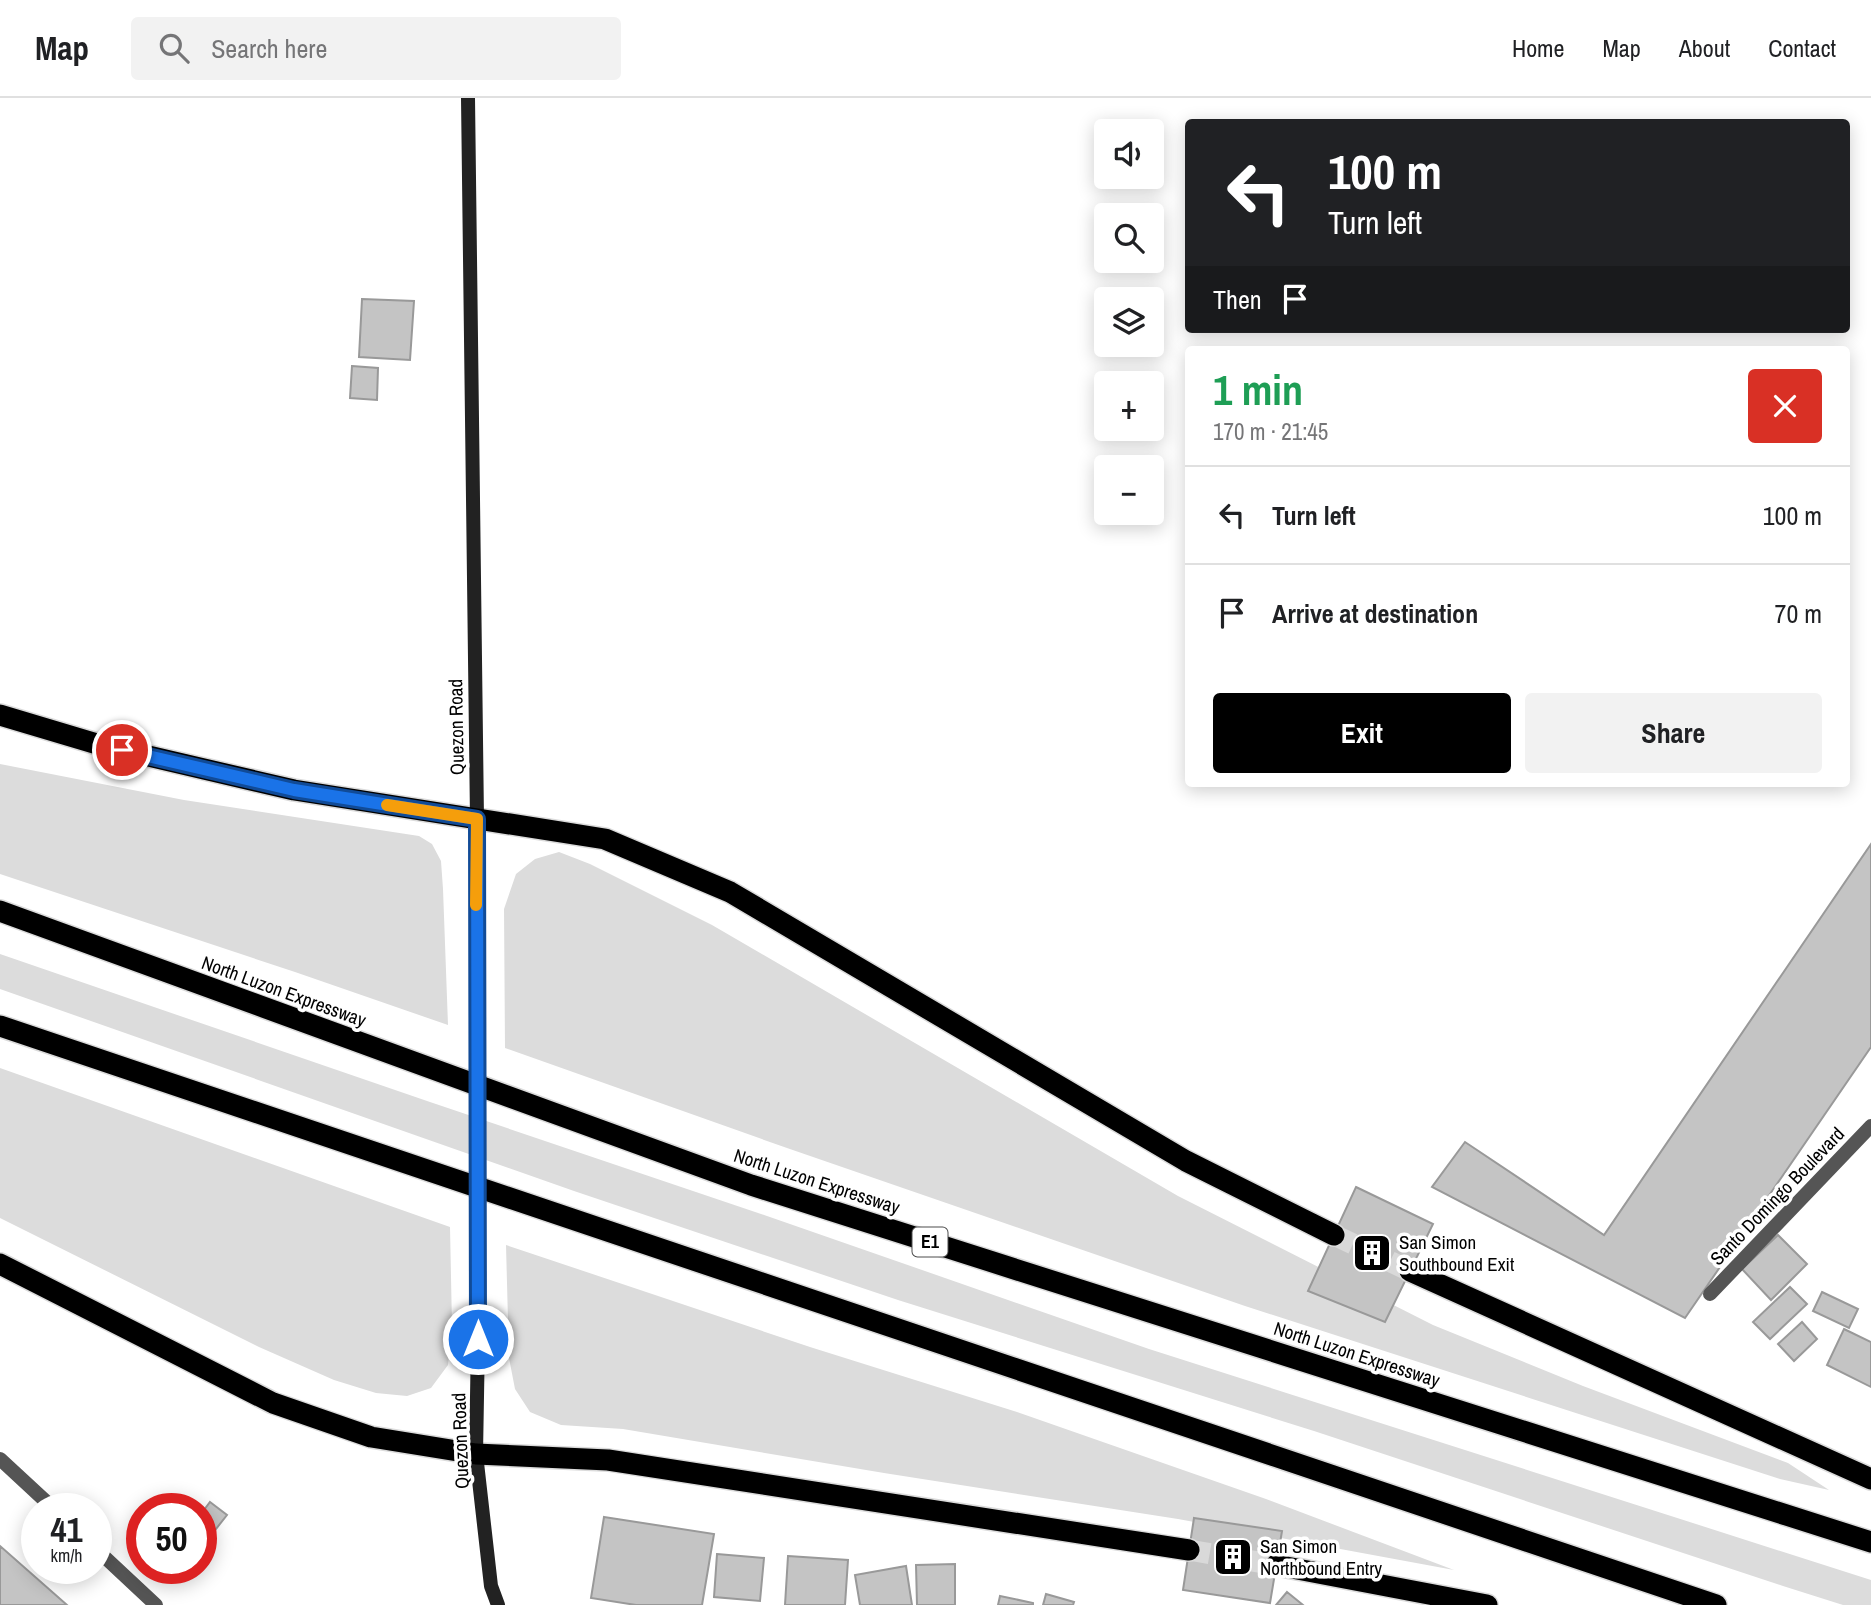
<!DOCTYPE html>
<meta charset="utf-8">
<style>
body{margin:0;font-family:"Archivo Narrow",sans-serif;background:#f2f2f2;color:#202124;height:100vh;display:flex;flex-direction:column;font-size:26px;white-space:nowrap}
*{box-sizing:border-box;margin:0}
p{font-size:23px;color:#757577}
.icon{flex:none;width:38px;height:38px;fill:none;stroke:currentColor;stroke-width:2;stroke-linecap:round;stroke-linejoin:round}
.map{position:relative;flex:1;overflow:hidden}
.sheet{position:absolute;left:1185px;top:248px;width:665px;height:441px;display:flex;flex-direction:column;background:#fff;border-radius:7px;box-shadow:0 4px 18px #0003}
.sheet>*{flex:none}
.top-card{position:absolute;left:1185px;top:21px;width:665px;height:214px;border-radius:7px;box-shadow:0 4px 18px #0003;background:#202124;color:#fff;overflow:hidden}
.tools{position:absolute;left:1094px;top:21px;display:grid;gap:14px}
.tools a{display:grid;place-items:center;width:70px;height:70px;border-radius:7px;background:#fff;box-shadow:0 4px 18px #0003;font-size:35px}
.speed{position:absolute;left:21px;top:1395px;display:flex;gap:14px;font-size:35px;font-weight:700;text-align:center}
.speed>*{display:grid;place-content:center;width:91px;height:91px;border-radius:50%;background:#fff;box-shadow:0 4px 18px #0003;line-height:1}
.speed small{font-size:18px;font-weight:400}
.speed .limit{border:10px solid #d22;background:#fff;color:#111}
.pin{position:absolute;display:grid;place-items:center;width:60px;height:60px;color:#fff;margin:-30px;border:4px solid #fff;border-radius:50%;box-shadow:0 2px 7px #0007}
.me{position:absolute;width:77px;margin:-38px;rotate:0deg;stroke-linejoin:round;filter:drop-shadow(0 0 5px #0008)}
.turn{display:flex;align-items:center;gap:24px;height:147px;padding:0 28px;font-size:32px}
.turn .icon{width:91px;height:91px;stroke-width:2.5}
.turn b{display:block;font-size:49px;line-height:60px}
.then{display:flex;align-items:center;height:66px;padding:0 28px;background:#0003;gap:14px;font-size:26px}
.round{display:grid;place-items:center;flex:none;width:74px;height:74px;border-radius:7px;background:#f2f2f2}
.head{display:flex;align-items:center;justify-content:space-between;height:119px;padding:0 28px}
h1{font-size:42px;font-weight:800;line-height:52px;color:#1e9e55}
.cta{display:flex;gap:14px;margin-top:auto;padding:14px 28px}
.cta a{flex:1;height:80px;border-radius:7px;background:#000;color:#fff;font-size:28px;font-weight:800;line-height:80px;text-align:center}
.cta a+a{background:#f2f2f2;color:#202124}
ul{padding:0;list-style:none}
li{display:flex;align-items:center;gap:21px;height:98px;padding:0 28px;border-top:2px solid #e0e0e0}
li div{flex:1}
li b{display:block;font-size:26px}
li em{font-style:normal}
header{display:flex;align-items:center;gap:42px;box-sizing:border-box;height:98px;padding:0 35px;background:#fff;border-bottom:2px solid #e0e0e0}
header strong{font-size:33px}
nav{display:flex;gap:38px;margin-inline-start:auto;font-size:24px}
.search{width:490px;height:63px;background:#f2f2f2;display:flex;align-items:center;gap:18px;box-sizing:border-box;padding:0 24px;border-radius:7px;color:#757577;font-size:26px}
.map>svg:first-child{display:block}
</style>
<header>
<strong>Map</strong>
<div class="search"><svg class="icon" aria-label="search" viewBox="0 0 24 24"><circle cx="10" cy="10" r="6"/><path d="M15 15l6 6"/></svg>Search here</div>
<nav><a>Home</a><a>Map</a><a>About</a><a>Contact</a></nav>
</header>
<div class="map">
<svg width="1871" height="1507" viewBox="0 0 1871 1507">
<rect width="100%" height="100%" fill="#fff"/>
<path fill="#dcdcdc" d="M0,666L184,702L419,738L432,746L441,763L443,791L448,927L295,874L0,776Z
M559,754L590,766L712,827L1178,1098L1433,1227L1583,1288L1788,1365L1829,1392L1780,1381L1245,1208L787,1050L505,950L504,811L516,776L535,761Z
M0,856L430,1004L767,1118L1149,1251L1871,1482V1507H1843L1783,1488L1314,1333L898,1202L574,1093L0,891Z
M0,970L450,1129L452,1228L448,1267L431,1290L407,1298L376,1295L334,1282L259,1249L0,1120Z
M506,1147L810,1249L1017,1314L1266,1401L1454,1472L1178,1421L884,1375L623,1331L561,1327L530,1314L515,1291L509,1260Z"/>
<path fill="#c4c4c4" stroke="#999" stroke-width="2" d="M362,201L414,203L410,262L359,259Z
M352,268L378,270L377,302L350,300Z
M1871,746V949L1685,1220L1432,1089L1465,1044L1604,1137Z
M1356,1089L1433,1126L1385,1224L1308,1193Z
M1778,1137L1807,1166L1771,1202L1742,1171Z
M1790,1189L1807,1206L1770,1241L1753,1224Z
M1822,1194L1858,1211L1849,1230L1813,1213Z
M1802,1224L1817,1241L1794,1263L1778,1246Z
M1844,1231L1871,1244V1289L1827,1267Z
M210,1404L227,1417L212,1436L201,1427V1416Z
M604,1419L714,1436L702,1507H636L591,1500Z
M1194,1420L1282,1433L1270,1505L1183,1492Z
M0,1448L67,1507H0Z
M717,1456L764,1460L760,1503L714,1499Z
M788,1458L848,1462L845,1507H785Z
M955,1466V1507H917L916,1467Z
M906,1468L912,1507H860L855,1477Z
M1287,1494L1303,1507H1276Z
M1046,1496L1074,1504L1073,1507H1043Z
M1000,1498L1033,1505V1507H998Z"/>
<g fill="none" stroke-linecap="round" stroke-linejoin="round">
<path stroke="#d9d9d9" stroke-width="21" stroke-dasharray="21 10" stroke-linecap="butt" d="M1334,1137L1410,1173
M1189,1452L1276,1467"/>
<defs>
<path id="motorway" d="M0,617L97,646L294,692L605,741L730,794L1186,1063L1334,1137
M0,813L751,1087L1871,1444
M0,928L1716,1507
M0,1166L273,1305L371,1339L476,1356L608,1362L1189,1452
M1410,1173L1871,1381
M1276,1467L1487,1507"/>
</defs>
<use href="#motorway" stroke="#dbdbdb" stroke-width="24"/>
<path stroke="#555" stroke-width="14" d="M1710,1196L1871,1028
M0,1361L53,1410
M96,1451L156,1507"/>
<path stroke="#222" stroke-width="14" d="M468,0L477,721L476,883
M478,1241L476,1356L491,1488L498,1507"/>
<use href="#motorway" stroke="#000" stroke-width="21"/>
<path stroke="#222" stroke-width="14" d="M476,883L478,1241"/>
</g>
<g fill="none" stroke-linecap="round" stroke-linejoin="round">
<defs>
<path id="route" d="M122,652L294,692L477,721L478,1241"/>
</defs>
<use href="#route" stroke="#114b97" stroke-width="18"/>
<use href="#route" stroke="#1a73e8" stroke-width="12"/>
<path stroke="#f59e0b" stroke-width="12" d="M387,707L477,721L476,807"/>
</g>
<defs>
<symbol id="building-square" viewBox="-11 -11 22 22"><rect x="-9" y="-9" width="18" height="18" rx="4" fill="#000" stroke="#fff"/><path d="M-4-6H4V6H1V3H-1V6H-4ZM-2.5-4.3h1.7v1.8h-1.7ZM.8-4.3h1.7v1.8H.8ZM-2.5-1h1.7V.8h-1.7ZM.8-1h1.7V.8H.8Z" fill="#fff"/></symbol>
</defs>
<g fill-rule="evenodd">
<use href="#building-square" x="1350" y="1133" width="44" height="44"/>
<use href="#building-square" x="1211" y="1437" width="44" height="44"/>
</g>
<g text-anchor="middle" stroke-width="7" stroke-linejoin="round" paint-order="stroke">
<rect fill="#fff" stroke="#4c4c4c" stroke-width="2" x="912.5" y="1129.5" width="35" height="29" rx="5"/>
<g font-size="18" font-weight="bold" fill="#000">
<text x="930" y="1150">E1</text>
</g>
<g font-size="19" fill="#000" stroke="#fff">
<text transform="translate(456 629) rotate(-91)" y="7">Quezon Road</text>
<text transform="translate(284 893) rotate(20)" y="7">North Luzon Expressway</text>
<text transform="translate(817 1083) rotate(18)" y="7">North Luzon Expressway</text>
<text transform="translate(1777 1098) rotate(-46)" y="7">Santo Domingo Boulevard</text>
<text transform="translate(1357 1256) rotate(18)" y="7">North Luzon Expressway</text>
<text transform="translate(460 1343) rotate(-92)" y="7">Quezon Road</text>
</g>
<g font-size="19" fill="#000" stroke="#fff" text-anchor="start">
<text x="1399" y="1151">San Simon<tspan x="1399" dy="22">Southbound Exit</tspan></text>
<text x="1260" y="1455">San Simon<tspan x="1260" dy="22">Northbound Entry</tspan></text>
</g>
</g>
</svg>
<div class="tools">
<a><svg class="icon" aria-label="sound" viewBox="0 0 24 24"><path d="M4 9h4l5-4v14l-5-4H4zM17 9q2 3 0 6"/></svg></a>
<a><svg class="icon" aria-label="search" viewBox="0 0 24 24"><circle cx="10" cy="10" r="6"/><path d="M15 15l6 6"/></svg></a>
<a><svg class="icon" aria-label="layers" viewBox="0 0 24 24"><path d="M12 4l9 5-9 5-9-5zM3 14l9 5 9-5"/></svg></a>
<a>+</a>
<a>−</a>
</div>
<div class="speed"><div>41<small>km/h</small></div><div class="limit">50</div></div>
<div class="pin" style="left:122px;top:652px;background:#d93025"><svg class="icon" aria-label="arrive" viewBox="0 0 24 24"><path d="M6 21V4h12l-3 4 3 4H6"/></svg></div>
<svg class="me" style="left:478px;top:1241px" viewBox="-20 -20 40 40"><circle r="17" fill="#1a73e8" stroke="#fff" stroke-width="3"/><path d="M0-11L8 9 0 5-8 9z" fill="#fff"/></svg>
<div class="top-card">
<div class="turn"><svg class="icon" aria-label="left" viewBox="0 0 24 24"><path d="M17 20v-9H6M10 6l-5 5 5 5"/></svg><div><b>100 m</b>Turn left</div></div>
<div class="then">Then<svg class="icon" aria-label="arrive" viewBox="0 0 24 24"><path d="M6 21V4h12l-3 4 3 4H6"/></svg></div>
</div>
<section class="sheet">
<div class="head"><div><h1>1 min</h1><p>170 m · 21:45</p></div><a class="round" style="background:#d93025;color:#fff"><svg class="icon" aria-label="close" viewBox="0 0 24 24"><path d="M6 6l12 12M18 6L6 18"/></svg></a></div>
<ul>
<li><svg class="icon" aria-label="left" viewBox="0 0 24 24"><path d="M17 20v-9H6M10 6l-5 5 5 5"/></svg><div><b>Turn left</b></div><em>100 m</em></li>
<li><svg class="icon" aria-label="arrive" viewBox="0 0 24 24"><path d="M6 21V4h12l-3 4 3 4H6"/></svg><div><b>Arrive at destination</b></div><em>70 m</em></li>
</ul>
<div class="cta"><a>Exit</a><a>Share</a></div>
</section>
</div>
